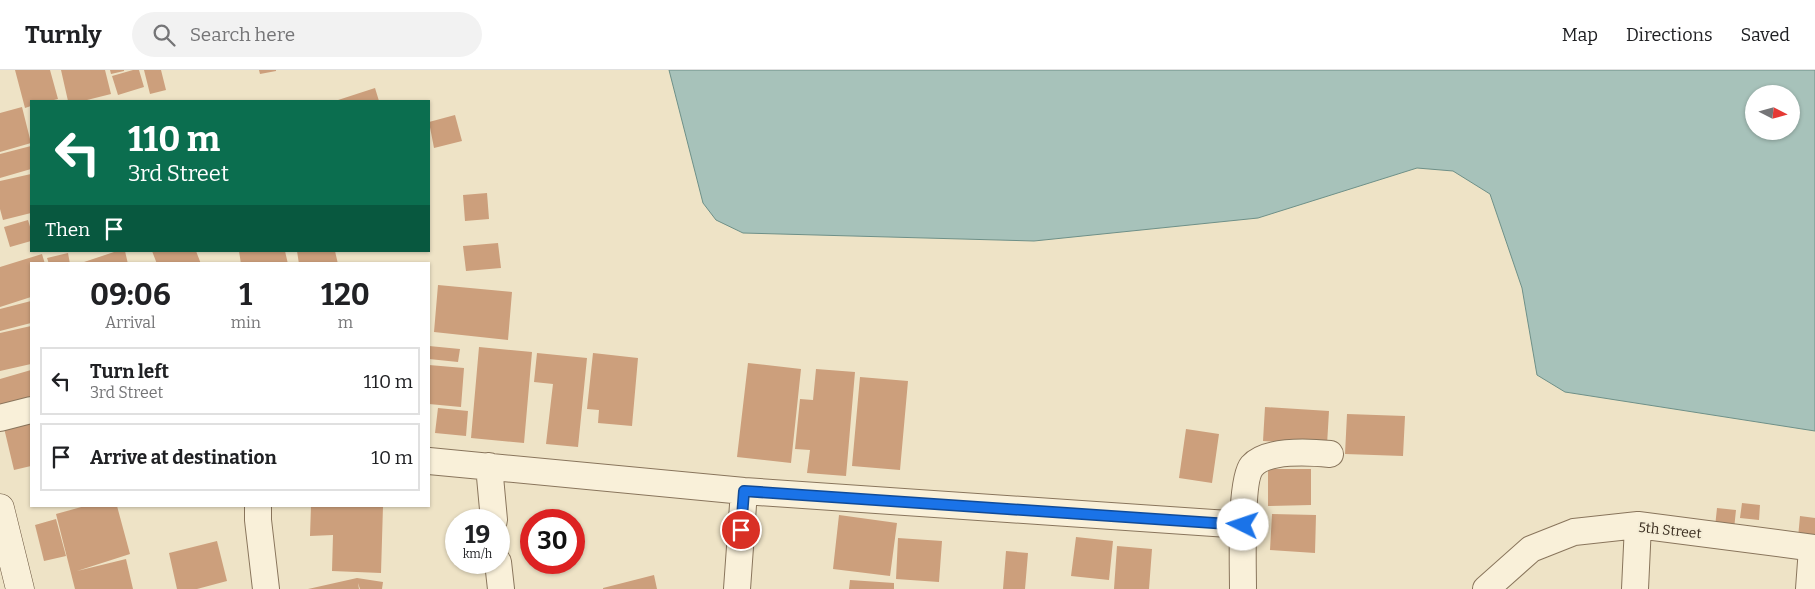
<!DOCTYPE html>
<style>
body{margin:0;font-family:Bitter,serif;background:#f2f2f2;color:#202124;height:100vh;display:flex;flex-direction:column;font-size:19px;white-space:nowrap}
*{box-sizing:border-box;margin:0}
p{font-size:16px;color:#757577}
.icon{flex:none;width:28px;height:28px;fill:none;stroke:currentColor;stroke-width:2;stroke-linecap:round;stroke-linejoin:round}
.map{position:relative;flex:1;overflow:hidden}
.sheet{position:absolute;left:30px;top:192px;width:400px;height:245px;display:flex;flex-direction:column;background:#fff;border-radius:0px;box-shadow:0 1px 4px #0004}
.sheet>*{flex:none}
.guide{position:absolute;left:30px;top:30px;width:400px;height:152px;border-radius:0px;box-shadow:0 1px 4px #0004;background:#0b6e4f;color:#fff;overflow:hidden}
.needle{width:32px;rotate:96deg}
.tools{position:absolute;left:1745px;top:15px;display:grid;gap:10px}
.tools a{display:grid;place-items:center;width:55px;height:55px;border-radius:50%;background:#fff;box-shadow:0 1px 4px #0004;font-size:25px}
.speed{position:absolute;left:445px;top:439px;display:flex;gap:10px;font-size:25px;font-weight:700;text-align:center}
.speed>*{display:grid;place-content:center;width:65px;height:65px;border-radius:50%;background:#fff;box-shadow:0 1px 4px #0004;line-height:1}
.speed small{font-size:12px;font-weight:400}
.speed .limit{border:8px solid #d22;background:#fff;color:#111}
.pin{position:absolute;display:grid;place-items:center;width:42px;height:42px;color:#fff;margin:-21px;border:2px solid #fff;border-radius:50%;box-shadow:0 1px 5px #0007}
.me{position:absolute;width:55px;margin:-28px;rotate:274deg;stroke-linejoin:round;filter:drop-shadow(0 0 4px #0008)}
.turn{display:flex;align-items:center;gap:18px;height:105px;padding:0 15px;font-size:22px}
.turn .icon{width:65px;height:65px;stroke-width:2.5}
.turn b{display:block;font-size:35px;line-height:42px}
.then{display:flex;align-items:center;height:48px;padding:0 15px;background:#0003;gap:10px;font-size:19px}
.eta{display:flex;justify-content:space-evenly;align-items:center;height:85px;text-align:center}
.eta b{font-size:30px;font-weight:700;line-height:35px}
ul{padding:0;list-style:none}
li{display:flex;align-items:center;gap:15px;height:68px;margin:0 10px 8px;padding:0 5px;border:2px solid #e0e0e0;border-radius:0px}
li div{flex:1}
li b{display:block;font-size:19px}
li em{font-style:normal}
header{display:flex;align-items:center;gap:30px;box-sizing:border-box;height:70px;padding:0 25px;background:#fff;border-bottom:1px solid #e0e0e0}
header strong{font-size:24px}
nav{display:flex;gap:28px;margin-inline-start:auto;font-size:18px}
.search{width:350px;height:45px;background:#f2f2f2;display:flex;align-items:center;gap:12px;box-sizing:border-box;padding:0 18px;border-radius:28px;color:#757577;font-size:19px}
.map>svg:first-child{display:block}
</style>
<header>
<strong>Turnly</strong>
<div class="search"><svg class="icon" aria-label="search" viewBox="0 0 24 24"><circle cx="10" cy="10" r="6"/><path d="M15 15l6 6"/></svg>Search here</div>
<nav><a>Map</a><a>Directions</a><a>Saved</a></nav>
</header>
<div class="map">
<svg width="1815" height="519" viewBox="0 0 1815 519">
<rect width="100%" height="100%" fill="#eee3c6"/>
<path fill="#a7c2ba" stroke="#6e9088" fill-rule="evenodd" d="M669,0H1815V361L1565,322L1537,305L1522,218L1490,124L1453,101L1417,98L1258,148L1034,171L743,163L716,150L703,133ZM1754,24H1791V61H1754Z"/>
<path fill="#cc9f7c" d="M15,0H50L58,29L50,31H31V36L25,38Z
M61,0H105L111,24L83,31H68Z
M110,0H124V1L111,4Z
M133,0H139L144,17L118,25L112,6Z
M144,0H161L166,20L150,24Z
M259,0H276V1L260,4Z
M375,18L379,31H335Z
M22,37L31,73L0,82V43Z
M455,45L462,71L434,78L429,52Z
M31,76V99L0,108V84Z
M31,104V143L3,150L0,139V111Z
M487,123L489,149L465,151L463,125Z
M28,150L31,160V171L10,177L4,157Z
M498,173L501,198L466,201L463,176Z
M117,181H125L128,194H78Z
M152,181H196L201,194H157Z
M239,181H285L288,194H241Z
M297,181H335L338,194H299Z
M68,183L70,194H49L47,188Z
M42,184L45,194H31V227L0,237V197Z
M438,215L512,222L508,270L434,262Z
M31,231V253L0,261V239Z
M31,256V294L0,301V263Z
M429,276L460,279L458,292L429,289Z
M479,277L532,282L524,373L471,368Z
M537,283L587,288L578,377L546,374L553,314L534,312Z
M593,283L638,288L632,356L598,353L599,340L587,339Z
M748,293L801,299L791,393L737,387Z
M429,295L464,298L461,337L429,334Z
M816,299L855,302L846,406L807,403L810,380L795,379L800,329L813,330Z
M31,300V327L0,336V309Z
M860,307L908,311L900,400L852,396Z
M1265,337L1329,341L1327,375L1263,371Z
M438,338L468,341L466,366L435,363Z
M1347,344L1405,346L1403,386L1345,384Z
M31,352V396L14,400L4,358Z
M1186,359L1219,364L1212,413L1179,408Z
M1268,399H1311V435L1268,436Z
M1742,433L1760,435L1759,450L1740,448Z
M85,436H117L130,484L77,501L126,489L133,519H75L56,444Z
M311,436H383L381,503L332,501L333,465L310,466Z
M1717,438L1736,440L1734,459L1715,457Z
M1272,444L1316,445L1315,483L1270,480Z
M839,445L897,453L890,506L833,499Z
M1800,446L1815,448V470L1798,468Z
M56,449L66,486L44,491L35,455Z
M1076,467L1113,471L1109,510L1071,506Z
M898,468L942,471L939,512L896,509Z
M217,471L227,511L197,519H177L169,483Z
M1117,476L1152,479L1149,519H1114Z
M1006,481L1028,483L1025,519H1003Z
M654,505L657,519H603V518Z
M357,508L383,512L382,519H360L358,513L359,519H308Z
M850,510L894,513V519H849Z"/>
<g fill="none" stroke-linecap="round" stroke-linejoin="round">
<defs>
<path id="street" d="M0,348L31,340
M429,391L744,421L1243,455
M489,396L494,450
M258,436V450L266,519
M498,492L501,519
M737,519L744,421
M1243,519C1243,497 1240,410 1252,396C1267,379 1310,382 1330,384
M1486,519L1531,479L1574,462L1638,455L1815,478
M1635,519L1638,455
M1809,519L1812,478"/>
<path id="secondary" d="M0,438L20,519"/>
</defs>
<use href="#street" stroke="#89755c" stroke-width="28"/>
<use href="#secondary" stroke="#6b563f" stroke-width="29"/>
<use href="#street" stroke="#f9f0d9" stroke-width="26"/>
<use href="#secondary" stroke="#f9f0d9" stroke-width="28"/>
</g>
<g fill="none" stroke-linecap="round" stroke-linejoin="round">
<defs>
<path id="route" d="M741,460L744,421L1243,455"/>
</defs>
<use href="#route" stroke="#114b97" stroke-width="12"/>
<use href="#route" stroke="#1a73e8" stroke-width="9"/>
</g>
<g text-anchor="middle" stroke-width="4" stroke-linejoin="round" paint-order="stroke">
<g font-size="14" fill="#3a2d1f" stroke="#f5edd6">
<text transform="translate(1670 460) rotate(6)" y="5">5th Street</text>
</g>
</g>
</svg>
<div class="tools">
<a><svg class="needle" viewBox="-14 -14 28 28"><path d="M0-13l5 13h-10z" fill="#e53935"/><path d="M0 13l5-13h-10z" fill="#757577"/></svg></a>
</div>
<div class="speed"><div>19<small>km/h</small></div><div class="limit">30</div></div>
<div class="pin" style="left:741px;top:460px;background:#d93025"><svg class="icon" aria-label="arrive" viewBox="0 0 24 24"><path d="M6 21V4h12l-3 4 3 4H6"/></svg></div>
<svg class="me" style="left:1243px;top:455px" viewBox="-20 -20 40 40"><circle r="19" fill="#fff"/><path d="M0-13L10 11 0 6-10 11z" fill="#1a73e8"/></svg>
<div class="guide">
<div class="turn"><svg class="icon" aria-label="left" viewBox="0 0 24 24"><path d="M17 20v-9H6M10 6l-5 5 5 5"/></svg><div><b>110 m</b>3rd Street</div></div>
<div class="then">Then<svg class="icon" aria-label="arrive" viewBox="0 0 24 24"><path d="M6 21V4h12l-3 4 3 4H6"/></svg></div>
</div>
<section class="sheet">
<div class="eta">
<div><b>09:06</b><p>Arrival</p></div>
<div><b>1</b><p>min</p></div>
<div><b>120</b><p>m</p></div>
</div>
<ul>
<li><svg class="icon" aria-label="left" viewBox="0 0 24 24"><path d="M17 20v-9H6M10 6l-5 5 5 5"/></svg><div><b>Turn left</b><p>3rd Street</p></div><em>110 m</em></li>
<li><svg class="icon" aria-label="arrive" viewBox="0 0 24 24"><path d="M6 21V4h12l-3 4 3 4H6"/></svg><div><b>Arrive at destination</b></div><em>10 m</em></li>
</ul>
</section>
</div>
